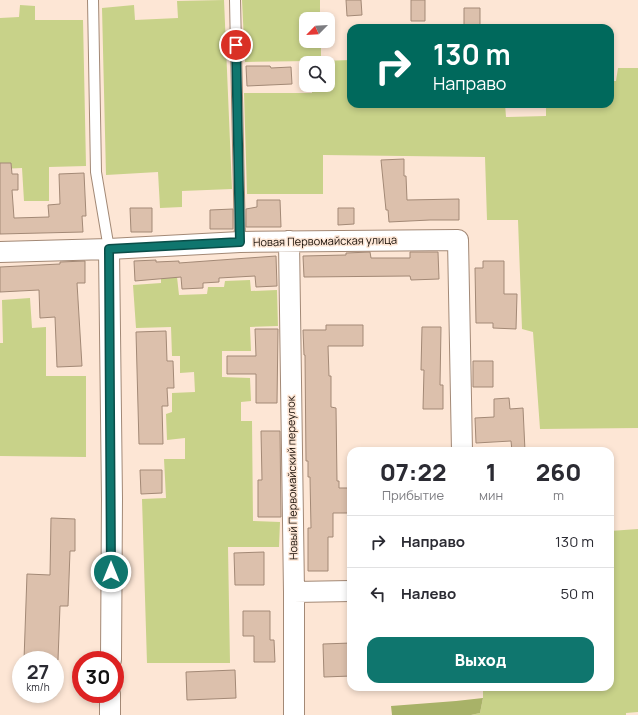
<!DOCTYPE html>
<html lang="ru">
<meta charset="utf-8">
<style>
body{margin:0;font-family:Manrope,sans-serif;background:#f2f2f3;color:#2b2b33;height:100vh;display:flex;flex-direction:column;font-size:15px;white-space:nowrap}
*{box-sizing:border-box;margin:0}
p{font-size:13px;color:#7c7c81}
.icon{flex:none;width:22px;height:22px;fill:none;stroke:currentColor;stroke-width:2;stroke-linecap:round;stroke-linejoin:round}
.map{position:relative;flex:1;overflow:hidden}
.details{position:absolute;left:347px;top:447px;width:267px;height:244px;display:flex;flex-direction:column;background:#fff;border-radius:12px;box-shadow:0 2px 6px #0003}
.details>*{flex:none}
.guide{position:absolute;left:347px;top:24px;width:267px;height:84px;border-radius:12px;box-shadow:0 2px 6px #0003;background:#00695c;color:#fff;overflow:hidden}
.needle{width:26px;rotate:246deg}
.fabs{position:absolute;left:299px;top:12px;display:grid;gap:8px}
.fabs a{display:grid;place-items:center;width:36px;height:36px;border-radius:8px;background:#fff;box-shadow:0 2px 6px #0003;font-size:20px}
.speed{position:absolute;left:12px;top:651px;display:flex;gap:8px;font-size:20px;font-weight:700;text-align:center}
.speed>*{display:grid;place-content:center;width:52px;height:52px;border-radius:50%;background:#fff;box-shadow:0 2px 6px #0003;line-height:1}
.speed small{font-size:10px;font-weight:400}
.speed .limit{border:6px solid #d22;background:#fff;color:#111}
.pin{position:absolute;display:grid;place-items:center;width:34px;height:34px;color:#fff;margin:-17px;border:2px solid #fff;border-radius:50%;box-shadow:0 1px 4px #0007}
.me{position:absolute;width:44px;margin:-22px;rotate:0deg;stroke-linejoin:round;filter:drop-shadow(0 0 3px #0008)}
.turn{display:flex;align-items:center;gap:14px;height:84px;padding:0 20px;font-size:18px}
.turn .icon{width:52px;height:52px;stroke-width:2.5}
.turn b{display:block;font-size:28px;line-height:34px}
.eta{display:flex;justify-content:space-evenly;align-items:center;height:68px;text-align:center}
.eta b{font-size:24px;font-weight:800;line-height:28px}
.primary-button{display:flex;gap:8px;margin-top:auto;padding:8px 20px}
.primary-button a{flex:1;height:46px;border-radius:12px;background:#0f766e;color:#fff;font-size:16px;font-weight:800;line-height:46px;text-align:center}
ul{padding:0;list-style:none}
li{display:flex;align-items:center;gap:12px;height:52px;padding:0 20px;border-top:1px solid #e1e1e2}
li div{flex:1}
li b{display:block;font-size:15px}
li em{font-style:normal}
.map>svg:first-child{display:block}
</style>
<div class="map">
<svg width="638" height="715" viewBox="0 0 638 715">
<rect width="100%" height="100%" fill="#fde6d5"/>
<path fill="#c8d289" d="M224,0L232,189L182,191V207L160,208L158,172L106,175L102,8L134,5L135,20L178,18L177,1Z
M242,0H320V19H306V41H321V61L351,60V104H505L506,117L546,116V104H610V81H616L618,68H638V428L540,429L533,332L522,329L518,220H487L485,157L323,155V194H247L244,93H312V85H328V63H311V61L245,62Z
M20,5L35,6V20H83L86,166L49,167V201H24L22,168L0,169V18L19,17Z
M161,277H177L179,295L207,294L208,287H224L225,281L250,280L251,291L277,290L278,326L250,327L251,351H222V377L250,378L251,401L241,402V421H252L253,521L280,522L279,547H228L230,663H147L142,499L166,498L164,459H185V438L167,440L166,414L172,412V393L195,392L194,372L180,373V356H172L171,327L136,328L133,285L161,283Z
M30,298L32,328L46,327V376H86V457L0,456V343H3L2,300Z
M638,529V712L626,713V715H471L480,713L483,698V687H610V531Z"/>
<path fill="#a8b268" d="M483,698L480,713L471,715H392L391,706L456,701Z"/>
<path fill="#dcc0ac" stroke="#a38976" d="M346,0H361L362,15L347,16Z
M411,0H425V21H411Z
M464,8H480V28H464Z
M246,66H270L271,68L291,67L292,84L247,86Z
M404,159V176H406L407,200L459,199V220H430L389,222L388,210H386L381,160Z
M0,163H11L12,174H18V190H12L14,218L49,217L48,205L60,204L59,174L84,173L86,216H82L83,232L0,234Z
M257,200H280L281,227H246V209L257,207Z
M130,208H152V232H131Z
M338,208H354V224L338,225Z
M233,209V229H210V210Z
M370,252L371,258H410V252H438L439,279L411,280L410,276L304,277L303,256L346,255V253Z
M276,256L277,286L256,287L255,276L219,278V282L203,283V288L182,289L181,277L135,281L134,261L156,260V262L179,261V263Z
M85,261V283H77L82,366L57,367L55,317L40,318L39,290L0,292V267L60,264V262Z
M483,261H504V294H517L516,329L493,328V323H476L475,268H483Z
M326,325H363V346H328L329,376H331V407L336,408L337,481H339V488H348V513H333V537H328V571H308V528H311L310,477H308V461H306L305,355H304L303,330H326Z
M422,327H441L440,385H443V409H423L424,370H421Z
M255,329H278L277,403H256V374H227V356H256Z
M166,331L167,361H173L174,388H167L168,406H162L163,444H139L136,332Z
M473,361H493V387H473Z
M509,398L510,409L523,408L525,451H512L511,441L476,443L475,418L494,417V399Z
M261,431H280L281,517H258V480H262Z
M140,470H162V493L141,494Z
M51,518L75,519V551H70L68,606H60L58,660H24L27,574L50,575Z
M264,552V585H235L234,553Z
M243,611H270V640H274L275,662H254V636H243Z
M351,643V676L324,677L323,644Z
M235,670L236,698L187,700L186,672Z"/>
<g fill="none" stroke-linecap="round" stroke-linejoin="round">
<defs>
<path id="lane" d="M93,0L96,172L109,249
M235,0L240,242"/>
<path id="street" d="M289,241L294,592V715
M109,249L112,499L111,660
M0,252L109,249L240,242L458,240L462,451
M294,592L351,591
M110,715V694"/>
</defs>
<use href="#lane" stroke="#a38976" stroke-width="12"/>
<use href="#street" stroke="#a38976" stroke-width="22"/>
<use href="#lane" stroke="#fff" stroke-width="10"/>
<use href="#street" stroke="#fff" stroke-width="20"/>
</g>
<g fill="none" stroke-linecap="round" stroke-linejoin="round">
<defs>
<path id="route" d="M111,572L109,249L240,242L236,45"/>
</defs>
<use href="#route" stroke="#0a4d48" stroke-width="10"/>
<use href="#route" stroke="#0f766e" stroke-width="7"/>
</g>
<g text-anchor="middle" stroke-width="3" stroke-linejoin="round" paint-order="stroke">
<g font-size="11" fill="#150c05" stroke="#fde6d5">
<text transform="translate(325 241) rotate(-1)" y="4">Новая Первомайская улица</text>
<text transform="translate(292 478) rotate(-91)" y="4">Новый Первомайский переулок</text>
</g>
</g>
</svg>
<div class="fabs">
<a><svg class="needle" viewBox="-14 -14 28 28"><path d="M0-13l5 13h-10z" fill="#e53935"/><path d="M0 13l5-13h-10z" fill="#7c7c81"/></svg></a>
<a><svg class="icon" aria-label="search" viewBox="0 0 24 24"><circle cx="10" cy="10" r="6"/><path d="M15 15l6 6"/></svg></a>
</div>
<div class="speed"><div>27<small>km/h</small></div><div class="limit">30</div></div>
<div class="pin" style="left:236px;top:45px;background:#d93025"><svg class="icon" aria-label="arrive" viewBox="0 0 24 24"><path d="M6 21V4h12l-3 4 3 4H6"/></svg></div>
<svg class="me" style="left:111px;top:572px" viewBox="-20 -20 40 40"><circle r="17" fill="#0f766e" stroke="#fff" stroke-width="3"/><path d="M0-11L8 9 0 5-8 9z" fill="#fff"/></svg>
<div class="guide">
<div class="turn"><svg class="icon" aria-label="right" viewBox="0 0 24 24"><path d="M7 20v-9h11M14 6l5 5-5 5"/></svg><div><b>130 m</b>Направо</div></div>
</div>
<section class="details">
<div class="eta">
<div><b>07:22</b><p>Прибытие</p></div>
<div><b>1</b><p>мин</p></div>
<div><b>260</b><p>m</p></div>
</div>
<ul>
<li><svg class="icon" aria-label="right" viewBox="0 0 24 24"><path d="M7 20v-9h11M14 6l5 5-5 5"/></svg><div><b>Направо</b></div><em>130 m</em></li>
<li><svg class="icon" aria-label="left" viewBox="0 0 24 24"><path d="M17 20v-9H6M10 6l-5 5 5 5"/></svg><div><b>Налево</b></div><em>50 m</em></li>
</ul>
<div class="primary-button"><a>Выход</a></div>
</section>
</div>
